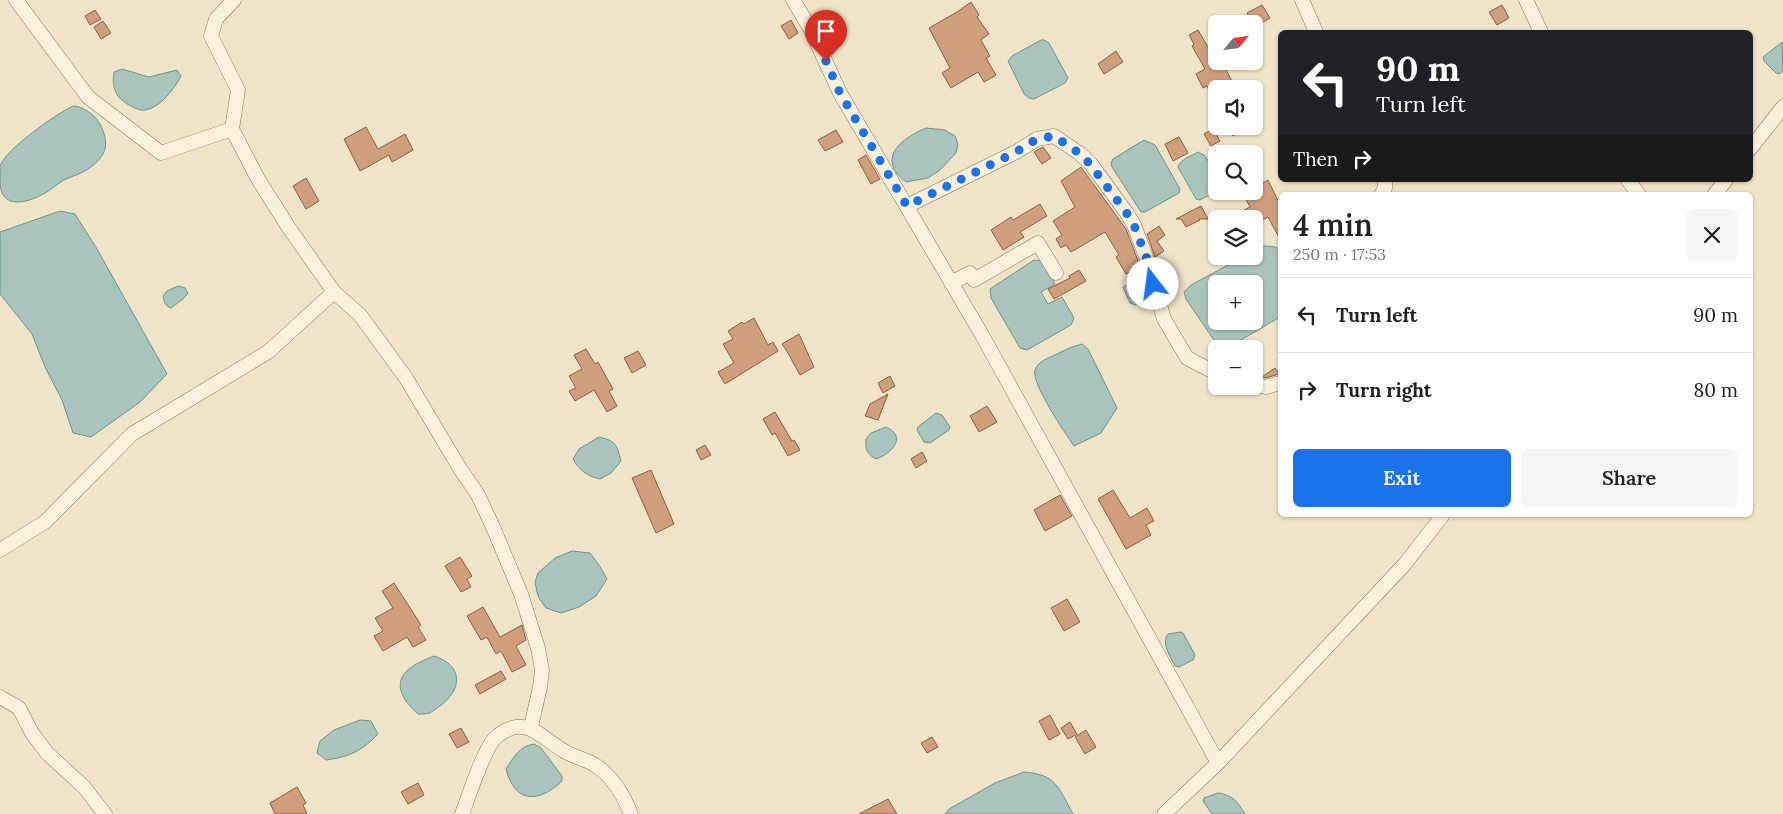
<!DOCTYPE html>
<meta charset="utf-8">
<style>
body{margin:0;font-family:Lora,serif;background:#f6f6f6;color:#222;height:100vh;display:flex;flex-direction:column;font-size:19px;white-space:nowrap}
*{box-sizing:border-box;margin:0}
p{font-size:16px;color:#767676}
.icon{flex:none;width:28px;height:28px;fill:none;stroke:currentColor;stroke-width:2;stroke-linecap:round;stroke-linejoin:round}
.map{position:relative;flex:1;overflow:hidden}
.side{position:absolute;left:1278px;top:192px;width:475px;height:325px;display:flex;flex-direction:column;background:#fff;border-radius:8px;box-shadow:0 1px 4px #0004}
.side>*{flex:none}
.guide{position:absolute;left:1278px;top:30px;width:475px;height:152px;border-radius:8px;box-shadow:0 1px 4px #0004;background:#202124;color:#fff;overflow:hidden}
.needle{width:32px;rotate:61deg}
.buttons{position:absolute;left:1208px;top:15px;display:grid;gap:10px}
.buttons a{display:grid;place-items:center;width:55px;height:55px;border-radius:8px;background:#fff;box-shadow:0 1px 4px #0004;font-size:25px}
.pin{position:absolute;display:grid;place-items:center;width:42px;height:42px;color:#fff;margin:-51px -21px;border-radius:50% 50% 50% 0;rotate:-45deg;box-shadow:0 0 5px #0007}
.pin .icon{rotate:45deg}
.me{position:absolute;width:55px;margin:-28px;rotate:345deg;stroke-linejoin:round;filter:drop-shadow(0 0 4px #0008)}
.turn{display:flex;align-items:center;gap:18px;height:105px;padding:0 15px;font-size:22px}
.turn .icon{width:65px;height:65px;stroke-width:2.5}
.turn b{display:block;font-size:35px;line-height:42px}
.then{display:flex;align-items:center;height:48px;padding:0 15px;background:#0003;gap:10px;font-size:19px}
.round{display:grid;place-items:center;flex:none;width:52px;height:52px;border-radius:8px;background:#f6f6f6}
.summary{display:flex;align-items:center;justify-content:space-between;height:85px;padding:0 15px}
h1{font-size:30px;font-weight:600;line-height:38px}
.button{display:flex;gap:10px;margin-top:auto;padding:10px 15px}
.button a{flex:1;height:58px;border-radius:8px;background:#1a73e8;color:#fff;font-size:20px;font-weight:600;line-height:58px;text-align:center}
.button a+a{background:#f6f6f6;color:#222}
ul{padding:0;list-style:none}
li{display:flex;align-items:center;gap:15px;height:75px;padding:0 15px;border-top:1px solid #e0e0e0}
li div{flex:1}
li b{display:block;font-size:19px}
li em{font-style:normal}
.map>svg:first-child{display:block}
</style>
<div class="map">
<svg width="1783" height="814" viewBox="0 0 1783 814">
<rect width="100%" height="100%" fill="#f0e4c8"/>
<path fill="#a9c4bc" stroke="#6f938a" fill-rule="evenodd" d="M1041,40H1044L1049,43L1068,78L1065,83L1034,99L1029,98L1024,94L1008,61L1012,56Z
M1782,42L1783,71L1779,74L1776,73L1764,61L1763,57Z
M122,69L149,77L177,70L181,76C175,88 160,108 145,110C141,111 137,109 133,107C118,100 111,91 114,72Z
M73,106C83,106 95,115 100,124C110,144 107,156 88,169C81,174 72,176 64,180C57,184 52,189 45,193C28,203 0,211 0,181C0,177 0,170 0,166C6,149 56,114 73,106Z
M1228,126H1251L1233,136Z
M926,128L945,130L955,136L958,144L956,153L940,170L928,178L906,182C875,158 902,138 926,128Z
M1144,140L1155,145L1180,189L1179,193L1145,212H1141L1112,167L1111,163L1113,159Z
M1198,152L1204,155L1216,172L1217,191L1200,200L1196,199L1178,167C1180,159 1192,156 1198,152Z
M60,211L75,214L97,249L167,374L140,402L91,437L73,433L62,400L45,367L32,334L0,294V232Z
M1264,246L1276,247L1280,250V317L1229,347L1220,349L1186,299L1184,292L1191,285L1245,256H1254V251ZM1216,284H1254V321H1216Z
M1034,260L1043,261L1055,284L1041,292L1048,304L1062,297L1074,318L1071,325L1027,350L1020,348L991,298L990,289Z
M1137,279L1139,281L1146,298L1135,305L1130,303L1123,287Z
M178,286L185,288L188,293L183,299L171,308C165,306 164,302 163,296L167,291Z
M1082,344L1088,349L1117,408L1101,433L1074,446C1065,433 1031,383 1035,370C1038,361 1049,358 1057,354C1065,350 1073,346 1082,344Z
M936,413L942,415L950,427L949,430L930,443L924,442L917,430L918,427Z
M886,427C908,437 891,454 876,459C867,454 865,449 866,439L871,433Z
M599,437C616,441 617,445 621,461L611,473L600,479C587,476 579,470 573,459L579,449Z
M572,551L590,553L599,565L607,579L596,596L579,607L561,613L546,608L539,598L537,592L535,582L538,573L555,558Z
M1180,632L1183,633L1195,655L1193,660L1179,667L1175,666C1170,656 1161,643 1168,634Z
M434,656C463,665 463,689 440,706C437,708 433,711 430,713C427,714 422,714 418,714C402,700 390,681 413,666C419,662 427,659 434,656Z
M360,720L371,721L378,734C362,751 349,757 326,760L317,753L320,741L334,730Z
M534,744L541,748L562,776V781C539,803 515,804 506,769C514,757 519,746 534,744Z
M1024,772C1056,774 1059,788 1073,814H945L949,809L995,783Z
M1218,793C1233,795 1238,802 1245,814H1212L1203,801L1204,798Z"/>
<path fill="#cf9f7d" stroke="#8d5f41" d="M971,2L979,15L977,17L989,34L981,40L990,56L986,58L996,75L984,82L978,72L951,88L942,73L950,68L929,28L957,12Z
M1262,5L1270,18L1255,27L1247,13Z
M1502,5L1509,18L1497,25L1489,12Z
M95,10L101,19L90,25L85,16Z
M791,20L798,33L789,39L781,26Z
M103,21L111,33L101,39L94,27Z
M1198,30L1212,54L1214,52L1216,61H1219L1221,65L1223,64L1236,89H1216V104L1207,86L1203,88L1196,74L1205,69L1192,46L1194,44L1189,35Z
M1116,51L1123,62L1104,74L1098,64Z
M366,127L378,149L405,134L413,150L392,162L389,155L360,171L344,139Z
M1213,129L1220,141L1211,146L1204,134Z
M836,130L843,142L825,151L818,140Z
M1179,137L1188,153L1173,161L1165,144Z
M1043,147L1051,158L1042,164L1034,152Z
M866,155L880,179L871,184L858,160Z
M1081,167L1126,229L1140,266L1126,274L1116,257L1119,255L1105,232L1071,252L1066,245L1061,248L1056,239L1062,235L1053,221L1075,207L1061,181Z
M306,178L319,201L306,209L293,186Z
M1268,180L1280,205V239L1268,217L1265,219H1227L1250,207L1243,194L1247,191H1254V188Z
M1040,204L1047,216L1020,232L1024,237L1003,250L991,230L1011,217L1013,220Z
M1201,206L1208,219H1199L1200,220L1186,227L1181,219H1176Z
M1159,226L1165,235L1157,241L1164,251L1155,257L1147,234Z
M1079,270L1086,281L1054,299L1048,289L1070,278L1069,276Z
M754,318L768,345L773,342L778,351L725,384L718,372L734,363L723,344L733,339L728,331L742,322L744,324Z
M799,334L814,367L800,375L788,353L782,344Z
M586,349L595,364L598,362L613,389L609,391L617,406L607,412L594,390L575,401L569,391L576,388L569,376L582,369L574,355Z
M638,351L646,365L632,373L624,358Z
M1275,368L1279,374L1266,378L1262,377Z
M890,376L895,386L883,393L878,383Z
M888,394L878,420L865,416L870,404Z
M987,406L997,422L979,432L970,416Z
M775,412L792,441L794,440L800,450L788,456L775,433L772,435L763,419Z
M705,445L711,455L701,460L696,450Z
M922,452L927,461L916,468L911,459Z
M651,470L674,524L656,533L632,478Z
M1113,490L1130,518L1147,508L1154,521L1146,525L1151,535L1126,549L1098,499Z
M1060,495L1072,516L1045,531L1034,510Z
M460,557L472,576L467,579L471,587L461,592L445,566Z
M394,583L421,625L418,627L426,640L413,647L407,637L383,651L374,636L383,631L375,618L393,608L382,591Z
M1067,599L1080,622L1064,631L1051,608Z
M483,607L500,637L522,625L526,640L516,646L526,665L512,672L501,651L496,654L487,637L481,640L467,616Z
M501,671L506,679L480,694L475,685Z
M1050,715L1060,734L1049,740L1039,721Z
M1070,722L1077,734L1068,739L1061,728Z
M461,728L469,742L457,748L449,734Z
M1086,730L1096,747L1085,754L1075,737Z
M932,737L938,747L927,753L921,743Z
M418,783L424,795L408,804L401,792Z
M297,787L306,803L303,805L307,814H275L270,803Z
M888,799L897,814H859Z"/>
<g fill="none" stroke-linecap="round" stroke-linejoin="round">
<defs>
<path id="minor" d="M793,0L811,30L840,93L982,335L1218,763
M1302,0L1316,32
M1526,0L1541,32
M232,129L238,90L211,36L216,19L234,0
M1750,149L1783,107
M1628,180L1639,195
M1381,195L1385,188V180
M1714,195L1726,180
M907,206L1016,152L1037,139L1054,136L1079,153L1091,164L1126,212L1134,225L1148,262L1164,319L1187,358L1216,373
M951,283L970,273L974,280L1038,243L1056,273
M334,292L360,315L406,378L459,467L478,495L493,527L521,594L538,648L542,670L540,687L531,727
M1254,384L1266,387L1280,383
M0,550L45,522L132,434L268,352L334,292L289,228L258,179L232,129L161,153L88,97L16,0
M0,697L19,708L32,733L47,753L84,787L105,814
M462,814C468,798 485,746 496,737C525,713 540,737 564,751C574,757 585,759 595,765C612,776 624,796 631,814
M1164,814L1218,763L1404,565L1443,515"/>
</defs>
<use href="#minor" stroke="#8d765c" stroke-width="15"/>
<use href="#minor" stroke="#faf1dc" stroke-width="14"/>
</g>
<g fill="none" stroke-linecap="round" stroke-linejoin="round">
<path stroke="#1a73e8" stroke-width="9" stroke-dasharray="0 16.2" d="M826,61L840,93L907,206L1016,152L1037,139L1054,136L1079,153L1090,164L1126,212L1134,225L1148,262L1153,284"/>
</g>
</svg>
<div class="buttons">
<a><svg class="needle" viewBox="-14 -14 28 28"><path d="M0-13l5 13h-10z" fill="#e53935"/><path d="M0 13l5-13h-10z" fill="#767676"/></svg></a>
<a><svg class="icon" aria-label="sound" viewBox="0 0 24 24"><path d="M4 9h4l5-4v14l-5-4H4zM17 9q2 3 0 6"/></svg></a>
<a><svg class="icon" aria-label="search" viewBox="0 0 24 24"><circle cx="10" cy="10" r="6"/><path d="M15 15l6 6"/></svg></a>
<a><svg class="icon" aria-label="layers" viewBox="0 0 24 24"><path d="M12 4l9 5-9 5-9-5zM3 14l9 5 9-5"/></svg></a>
<a>+</a>
<a>−</a>
</div>
<div class="pin" style="left:826px;top:61px;background:#d93025"><svg class="icon" aria-label="arrive" viewBox="0 0 24 24"><path d="M6 21V4h12l-3 4 3 4H6"/></svg></div>
<svg class="me" style="left:1153px;top:284px" viewBox="-20 -20 40 40"><circle r="19" fill="#fff"/><path d="M0-13L10 11 0 6-10 11z" fill="#1a73e8"/></svg>
<div class="guide">
<div class="turn"><svg class="icon" aria-label="left" viewBox="0 0 24 24"><path d="M17 20v-9H6M10 6l-5 5 5 5"/></svg><div><b>90 m</b>Turn left</div></div>
<div class="then">Then<svg class="icon" aria-label="right" viewBox="0 0 24 24"><path d="M7 20v-9h11M14 6l5 5-5 5"/></svg></div>
</div>
<section class="side">
<div class="summary"><div><h1>4 min</h1><p>250 m · 17:53</p></div><a class="round"><svg class="icon" aria-label="close" viewBox="0 0 24 24"><path d="M6 6l12 12M18 6L6 18"/></svg></a></div>
<ul>
<li><svg class="icon" aria-label="left" viewBox="0 0 24 24"><path d="M17 20v-9H6M10 6l-5 5 5 5"/></svg><div><b>Turn left</b></div><em>90 m</em></li>
<li><svg class="icon" aria-label="right" viewBox="0 0 24 24"><path d="M7 20v-9h11M14 6l5 5-5 5"/></svg><div><b>Turn right</b></div><em>80 m</em></li>
</ul>
<div class="button"><a>Exit</a><a>Share</a></div>
</section>
</div>
